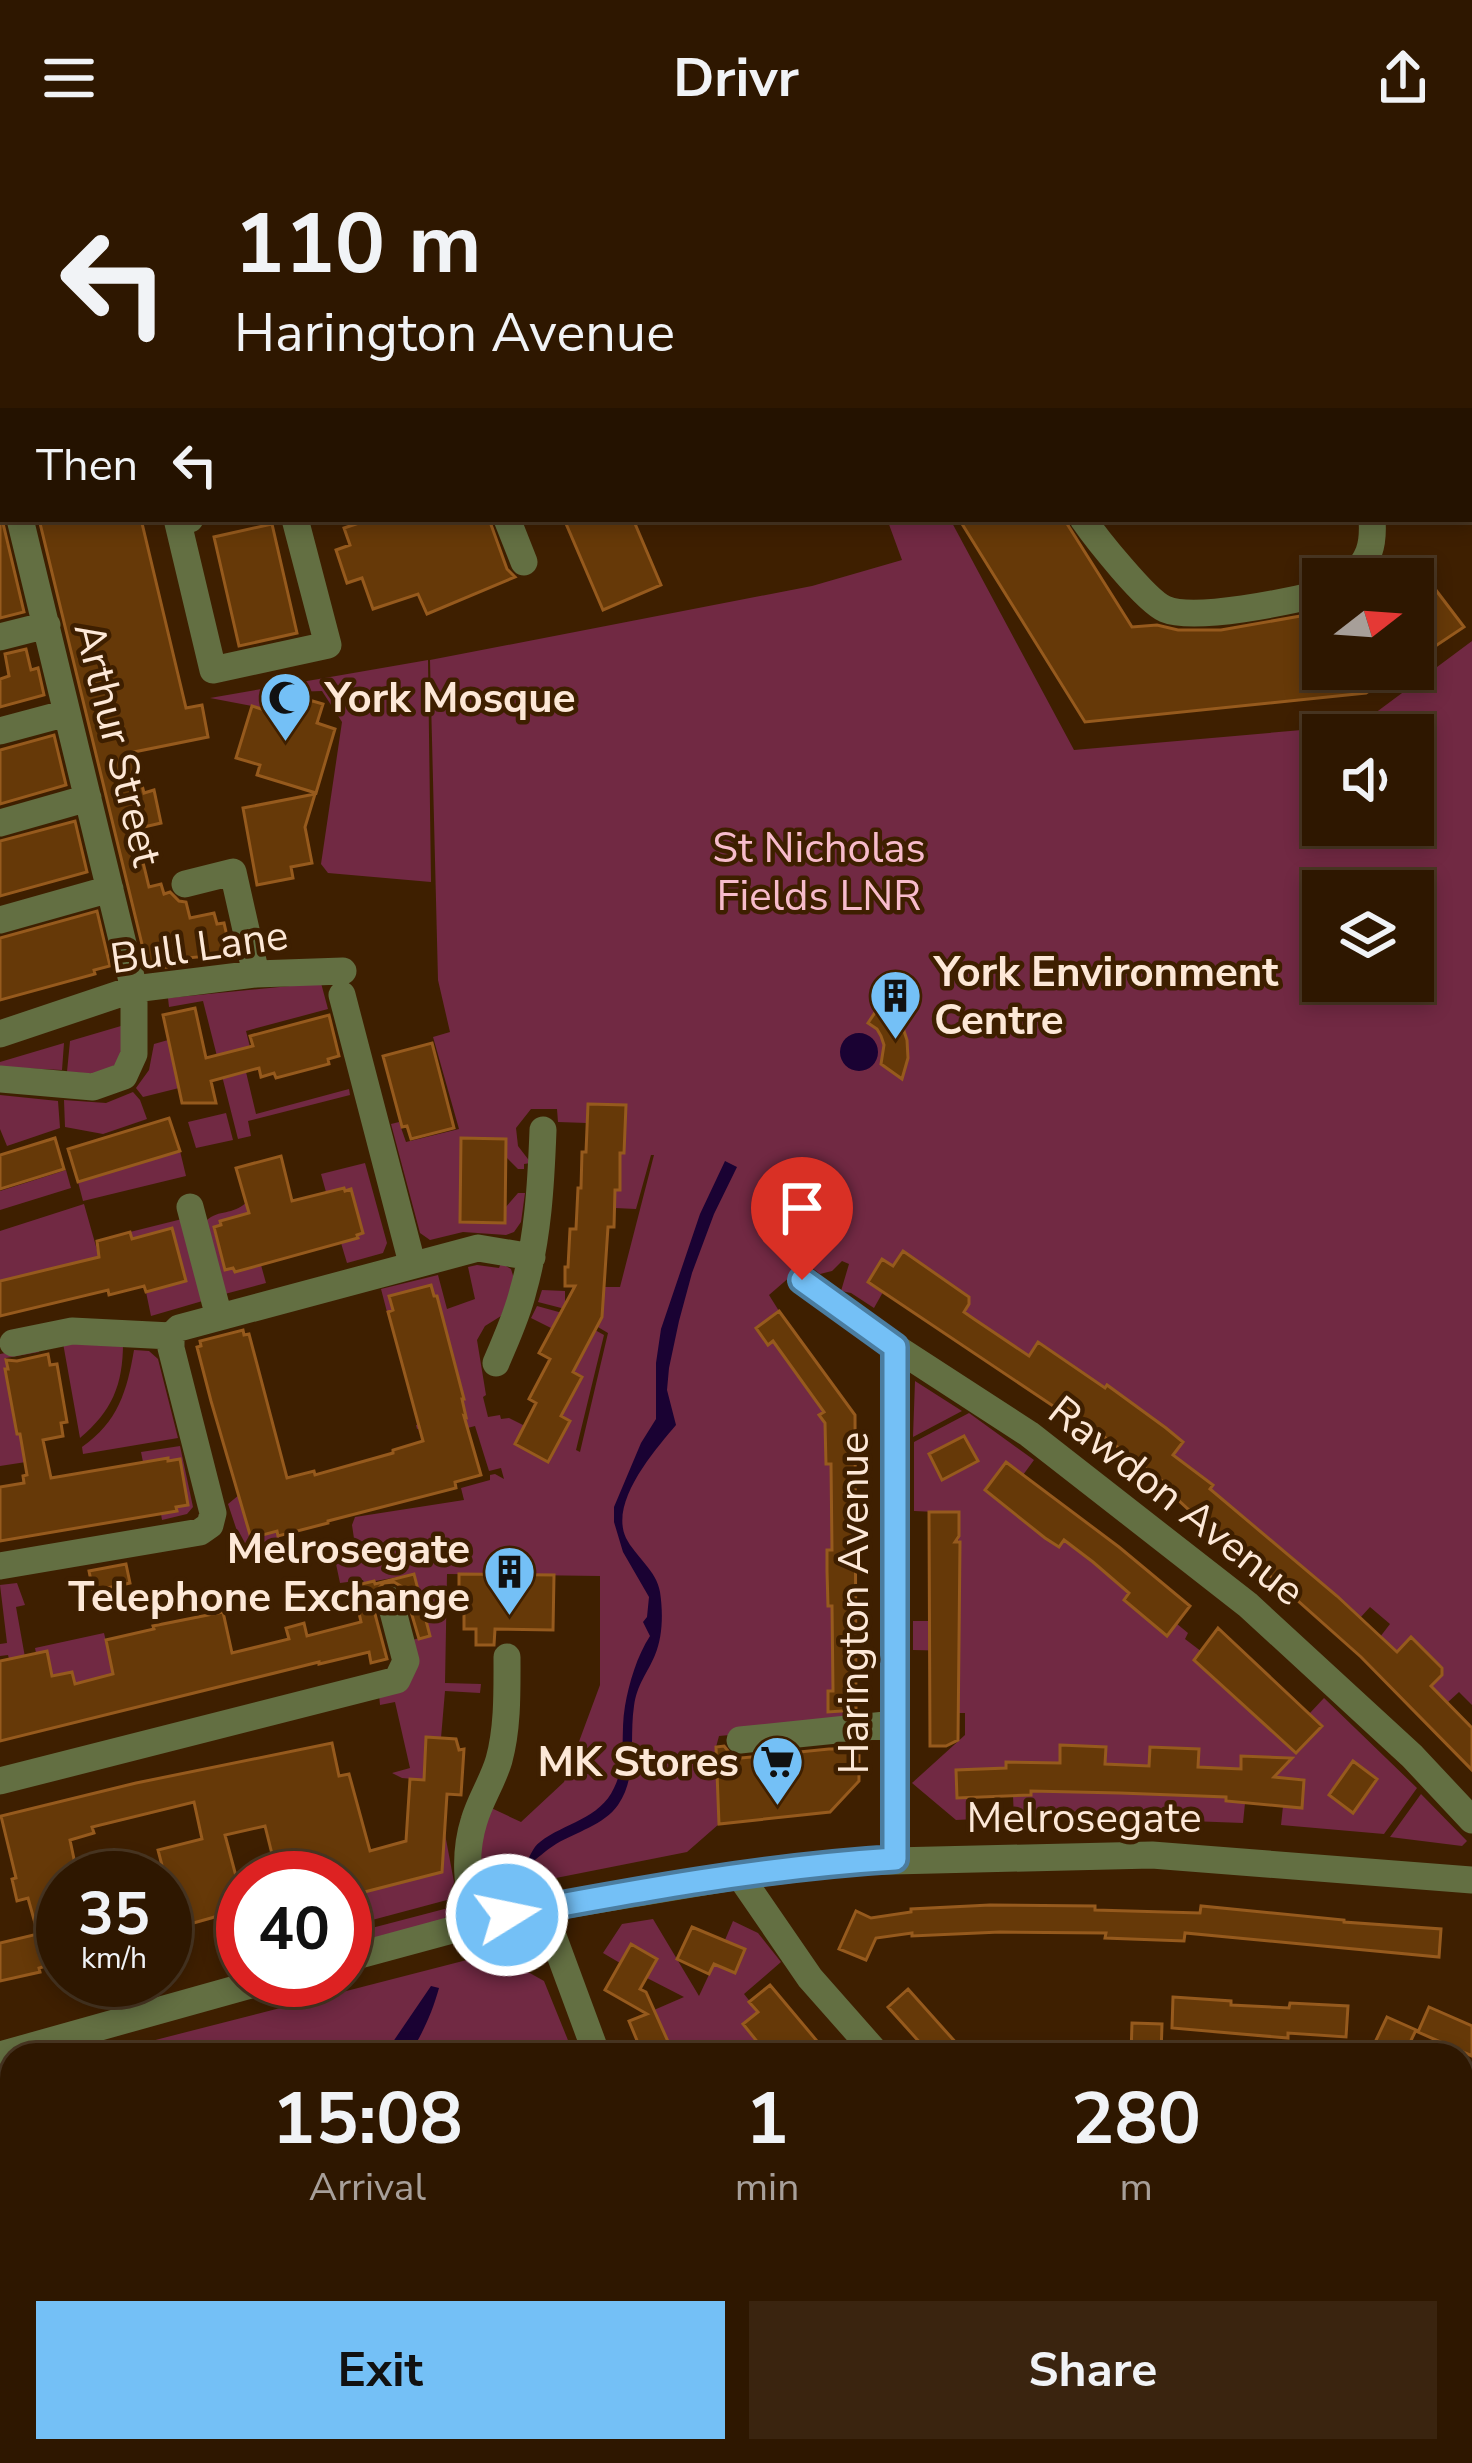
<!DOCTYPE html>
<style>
body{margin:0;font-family:"Nunito Sans",sans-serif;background:#3a240f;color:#f1f3f6;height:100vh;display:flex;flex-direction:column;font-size:45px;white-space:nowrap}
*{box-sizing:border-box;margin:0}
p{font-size:39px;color:#a79f99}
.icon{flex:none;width:66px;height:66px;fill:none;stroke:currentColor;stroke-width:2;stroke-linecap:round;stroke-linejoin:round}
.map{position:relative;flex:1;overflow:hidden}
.sheet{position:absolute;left:0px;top:1887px;width:1473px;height:420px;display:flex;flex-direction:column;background:#2e1700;border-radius:36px 36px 0 0;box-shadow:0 6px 18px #0003,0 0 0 3px #493622}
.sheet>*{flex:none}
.hud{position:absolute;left:0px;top:0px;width:1473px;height:366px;box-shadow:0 6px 18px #0003,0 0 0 3px #493622;background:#2e1700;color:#f1f3f6;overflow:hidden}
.needle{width:78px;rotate:73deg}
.tools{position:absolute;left:1302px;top:402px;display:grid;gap:24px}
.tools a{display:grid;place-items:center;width:132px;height:132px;border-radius:0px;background:#2e1700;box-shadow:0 6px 18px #0003,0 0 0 3px #493622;font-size:60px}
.speed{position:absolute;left:36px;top:1695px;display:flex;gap:24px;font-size:60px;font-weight:700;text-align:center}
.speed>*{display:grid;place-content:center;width:156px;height:156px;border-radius:50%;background:#2e1700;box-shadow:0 6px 18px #0003,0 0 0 3px #493622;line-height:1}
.speed small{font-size:30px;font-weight:400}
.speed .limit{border:18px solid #d22;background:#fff;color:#111}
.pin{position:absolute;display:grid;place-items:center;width:102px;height:102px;color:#fff;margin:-123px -51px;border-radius:50% 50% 50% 0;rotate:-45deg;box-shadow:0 0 12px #0007}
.pin .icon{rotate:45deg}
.me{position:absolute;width:132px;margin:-66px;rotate:80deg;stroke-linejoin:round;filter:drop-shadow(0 0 9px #0008)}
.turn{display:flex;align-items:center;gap:42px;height:252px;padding:0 36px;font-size:54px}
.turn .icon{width:156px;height:156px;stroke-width:2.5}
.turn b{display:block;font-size:84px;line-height:102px}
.then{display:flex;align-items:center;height:114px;padding:0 36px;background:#0003;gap:24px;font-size:45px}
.eta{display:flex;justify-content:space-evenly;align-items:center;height:204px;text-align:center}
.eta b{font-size:72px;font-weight:700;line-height:84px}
.action{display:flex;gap:24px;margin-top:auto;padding:24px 36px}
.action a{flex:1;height:138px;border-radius:0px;background:#74c0f6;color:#111;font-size:48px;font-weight:700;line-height:138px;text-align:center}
.action a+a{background:#3a240f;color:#f1f3f6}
header{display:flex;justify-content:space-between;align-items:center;height:156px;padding:0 36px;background:#2e1700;font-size:54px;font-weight:700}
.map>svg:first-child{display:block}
</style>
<header><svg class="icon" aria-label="menu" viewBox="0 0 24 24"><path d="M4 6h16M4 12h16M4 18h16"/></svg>Drivr<svg class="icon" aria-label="share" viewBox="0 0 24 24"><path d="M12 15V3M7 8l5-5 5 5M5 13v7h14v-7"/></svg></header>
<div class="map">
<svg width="1472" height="2307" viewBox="0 0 1472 2307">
<rect width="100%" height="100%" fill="#3e1f00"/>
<path fill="#712943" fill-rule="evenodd" d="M887,363H950L1074,594L1359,569L1472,485V1549L1459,1536L1447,1547L1380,1481L1390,1468L1370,1451L1360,1462L1289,1398L1187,1314L1189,1310L1089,1235L1086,1238L883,1103L868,1125L883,1136L874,1152L851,1137L841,1135L849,1108L842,1105L832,1115L820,1118L806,1107L769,1139L779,1155L756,1172L768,1189L773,1185L824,1256L820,1259L832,1277L825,1281L826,1308H831L832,1394L827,1395L828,1449L833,1450V1535L828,1536V1555L856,1556V1567L719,1580L716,1591L719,1668L687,1696L495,1734C468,1715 481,1677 487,1650L521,1666L564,1626L600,1529V1420L447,1418L445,1527L481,1528L480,1537L445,1535L441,1582L426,1581L424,1624L402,1622L392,1617L410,1612L395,1546L380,1549L379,1538L409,1485L430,1479L415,1418L364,1427L363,1424L340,1427L336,1408L357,1403L352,1369L355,1361L464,1344L461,1332L490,1324V1319L495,1318L504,1323L501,1312L489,1315L475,1270L442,1279L438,1268L417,1273L416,1269L465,1257L462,1243L464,1242L431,1129L390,1140L393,1154L387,1156L381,1133L438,1119L447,1153L475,1143L468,1111L477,1109L499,1112L501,1107L511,1113L515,1126L501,1160L485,1170L477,1184L486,1239L483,1241L488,1261L500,1259L501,1263L509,1262L525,1270L561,1260L582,1221L573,1216L553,1173L531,1162L537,1150L566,1158L604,1179L576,1294L580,1296L608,1177L569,1154L538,1146L542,1134L565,1135V1149L601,1150L603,1131H620L654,999H651L636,1053L615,1052V1034L620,1033L621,997H624L626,950L589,948L587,967L558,966L557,953H531L516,972L518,990L531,1007L524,1008V1013H518L506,1001V983H461L460,1010H468V1040H460V1066L505,1067V1052L518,1037H525L521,1066L514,1076L506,1079L463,1076L430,1084L420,1077L391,968L399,966L406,986L459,973L433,881L450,876L438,824L430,504L812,430L902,404ZM1323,579H1413V669H1323ZM1323,735H1413V825H1323Z
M428,504L431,726L328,717L321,708L342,566L322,535L293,536L286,561L252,550L210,542Z
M321,827L328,853L246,875L250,891L230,896L236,918L246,916L256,958L349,933L350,939L248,965L251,980L238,983L203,845L169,851L168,842Z
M121,870L123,905L98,918L67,916L70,885Z
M168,884L179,932L143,941L136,932L149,914L154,888Z
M64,887L62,914L0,911V906Z
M133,936L140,944L147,963L103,978L65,971L64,944L106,947Z
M0,939L58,945L60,972L7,990L0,973Z
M226,957L233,984L196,992L188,966Z
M180,995L186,1020L83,1045L78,1026Z
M365,1007L387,1087L383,1097L347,1107L341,1087L357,1082V1079L363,1077L352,1034L345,1035L343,1032L326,1036L321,1018Z
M66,1014L71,1032L0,1054V1035Z
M248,1045L251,1057L213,1072L225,1114L234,1112L236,1116L261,1109L266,1127L221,1139L206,1065C220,1052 231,1061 248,1045Z
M84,1048L99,1101L0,1125V1075Z
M186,1062L206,1144L151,1160L146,1136L186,1124L172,1073L132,1083L130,1076Z
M63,1187H123C123,1229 112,1255 80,1282Z
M38,1191L39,1196L6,1202L9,1235L16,1256L13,1257L16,1277L20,1278L26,1306L0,1310V1198Z
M134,1194L149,1195L158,1203L178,1282L83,1298L82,1291C118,1266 127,1235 134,1194Z
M915,1225L962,1255L913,1281Z
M969,1257L1034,1304L1023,1319L1077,1394L1092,1406L1096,1403L1100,1406L1097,1411L1116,1426L1121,1422L1188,1477L1185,1483L1206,1499L1303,1589L1322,1570L1309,1558L1324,1542L1417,1632L1384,1678L1281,1669L1283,1650L1303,1623L1228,1617L1226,1645L1245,1647L1243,1667L1083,1661L1014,1662L1013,1640L1031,1639L1030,1613L956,1614L957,1641H974L976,1663L956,1664L912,1627L965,1579V1557H957V1495L913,1494V1465H931L960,1480L958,1357L914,1355V1286ZM964,1280L977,1304L942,1323L929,1299ZM1353,1606L1377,1623L1353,1657L1329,1640ZM1138,1610L1212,1612L1138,1637Z
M180,1290L193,1351L187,1358L162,1364L161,1358L177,1355L176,1351L188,1348L168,1303L143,1306L141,1296Z
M239,1339L277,1375L281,1388L253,1394L242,1390L228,1348Z
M17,1427L25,1449L16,1451L28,1518L18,1536L8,1499L0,1500V1488L7,1487L0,1429Z
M104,1477L114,1519L75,1528L72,1516L52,1520L47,1496L36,1497L35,1492Z
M1421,1638L1467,1685L1462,1690L1390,1681Z
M445,1678L454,1726L447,1744L346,1771L345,1741L442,1716Z
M452,1751L443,1764L345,1790V1779Z
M653,1763L699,1840L714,1808L735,1817L745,1794L725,1784L733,1765L758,1777L781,1806L744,1838L793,1899L776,1889L767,1899H674L654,1854L684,1841L647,1822L657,1803L632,1788L620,1807L603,1797L622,1768Z
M494,1797L544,1825L574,1899H97Z
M143,2295H792L801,2307H141Z
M912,2295H1246L1266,2307H1251L1243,2301L1239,2307H921Z"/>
<path fill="#1a0233" d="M840 896a19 19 0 1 1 38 0a19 19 0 1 1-38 0Z
M725,1005L737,1011L714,1058L692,1117L679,1165L669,1212L667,1234L676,1269C655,1294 609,1346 626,1382C635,1400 657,1415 660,1436C663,1456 663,1480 655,1499C647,1518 637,1528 634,1550C629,1583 638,1620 618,1649C604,1669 576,1676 556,1688C546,1694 537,1703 527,1710L525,1708C531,1700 532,1692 540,1686C564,1667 600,1663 614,1632C627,1606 620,1578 625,1550C629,1527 637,1500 650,1480L643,1466L647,1461L649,1441L623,1396L614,1366V1351L641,1287L656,1263V1207L661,1173L700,1058Z
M431,1830L439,1832C432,1857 423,1877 409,1899H384Z"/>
<path fill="#663908" stroke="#965a1d" stroke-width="3" d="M0,363H2L24,456L0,462Z
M39,363H141L186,552L202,549L208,581L134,596L144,637L154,634L161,667L135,673L149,731L161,728L164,738L170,736L179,745L186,746L190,762L214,757L217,768L224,767L231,798L175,803L177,810L148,813Z
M371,363H489L507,413L515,421L427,458L418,438L373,453L362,422L347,427L336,394L350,389L344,372Z
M564,363H633L661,429L603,454Z
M959,363H1064L1132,471L1157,469L1178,474H1221L1323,456V513H1402L1366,537L1085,566Z
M272,368L297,477L239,490L214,381Z
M1413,404L1464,471L1413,505Z
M26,493L31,514L38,512L44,539L0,551V523L9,520L5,498Z
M292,539L323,548L317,567L335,573L316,637L257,619L260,609L236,602L252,550L286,561Z
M54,579L66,629L0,648V594Z
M315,638L305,671L312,707L291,711L293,722L257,729L243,652Z
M75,665L87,716L0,740V685Z
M97,755L110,810L94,814L95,818L0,844V782Z
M882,846L901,866L907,884L908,902L902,923L881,908L884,889L881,880L877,873L868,867Z
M195,852L206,902L253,890L250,880L329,859L339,900L328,903L329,908L276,922L274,917L261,921L259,912L211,925L216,947H182L163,859Z
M432,887L454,972L411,983L407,970L402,971L383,900Z
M588,948L626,949L624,997H620V1034H615L614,1071H608L602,1161L573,1216L582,1221L561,1260L570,1265L548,1306L515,1288L536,1247L529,1243L550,1203L539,1197L575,1130H565V1111H568L570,1073H576L578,1032H581L582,996H586Z
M169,962L180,995L78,1026L68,993Z
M55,982L64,1013L0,1033V999Z
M461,982L506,983L505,1067L460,1066Z
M281,1000L292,1045L344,1032L345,1035L351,1033L363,1077L357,1079L358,1082L235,1116L233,1112L225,1114L214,1071L221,1069L220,1065L249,1057L236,1012Z
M172,1072L186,1125L146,1136L144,1130L109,1139L108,1134L0,1160V1125L99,1101L97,1085L130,1076L132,1083Z
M903,1095L969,1141V1148L964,1156L974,1163L1029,1200L1038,1186L1105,1232L1107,1229L1166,1272L1183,1286L1173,1299L1213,1329L1210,1333L1337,1440L1397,1496L1411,1481L1442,1512V1519L1431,1530L1472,1572V1614L1361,1501L1261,1412L1264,1408L1238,1388L1235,1391L1188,1353L1175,1341L1178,1337L1065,1251L1062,1256L868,1126L882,1103L893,1110Z
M431,1129L434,1140H437L464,1243H462L466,1261L464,1260L481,1319L455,1326L456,1332L328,1365V1367L278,1380L277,1375L251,1382L211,1245L197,1191L201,1190L200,1185L243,1174L244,1179L249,1178L287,1322L314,1315L315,1319L393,1297V1294L423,1285L388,1156L393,1154L389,1140Z
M779,1155L855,1259L856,1554L828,1556V1535H833L832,1450H828L827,1415V1394H832L831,1308H826L825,1267L819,1259L824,1256L773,1185L768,1189L756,1172Z
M48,1198L50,1209L57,1208L67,1266L61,1267L63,1280L43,1284L51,1322L168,1302V1305L180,1303L188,1349L176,1351L177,1355L0,1385V1331L24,1327L23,1320L27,1319L20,1278H17L5,1213H8L6,1204L17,1205Z
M964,1280L978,1305L942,1324L929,1298Z
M1006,1306L1119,1391L1190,1450L1167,1480L1124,1444L1129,1437L1093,1406L1064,1384L1059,1391L1045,1382L985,1334Z
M929,1356H959V1380L955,1386H960L958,1584L946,1590H930Z
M126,1408L130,1427L93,1435L89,1415Z
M414,1418L430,1480L419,1483L404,1432L394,1426L384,1427L373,1438L372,1447L387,1503L371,1507L369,1496L319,1508V1506L0,1585V1505L47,1495L52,1520L72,1516L75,1528L113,1518L106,1484L154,1473L153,1470L223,1456L232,1497L289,1483L286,1472L304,1467L307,1480L361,1466L353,1430L374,1425L375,1428Z
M459,1418L554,1419L553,1474L495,1473L494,1489H476V1473H464V1451L459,1446Z
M1218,1472L1322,1570L1296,1597L1194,1504Z
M426,1581L456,1583L459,1594L464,1593L461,1639L447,1638L442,1716L345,1741V1722H278L265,1670L225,1679L237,1724L243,1723V1753L165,1775V1721L158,1694L202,1683L194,1646L92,1671L94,1677L70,1684L78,1722H63V1805L39,1812L40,1816L0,1825V1787L38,1778L28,1742L17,1745L12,1723L16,1722L1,1660L136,1627L332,1587L339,1620L349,1618L370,1695L406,1685L410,1623L424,1624Z
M1060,1589L1106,1591L1105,1608L1149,1610L1150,1591L1199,1593L1198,1611L1241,1613V1600L1292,1602L1274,1621L1304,1624L1302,1652L1226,1645V1641L1120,1637L1031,1635V1639L957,1642L956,1614L1006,1612V1606L1060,1607Z
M724,1590L732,1600L741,1602L829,1593H859V1625L830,1656L719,1668L716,1591Z
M1353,1605L1377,1623L1353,1657L1329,1639Z
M990,1749L1095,1750V1754L1200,1757L1201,1750L1344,1764V1766L1441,1773L1439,1801L1185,1777L1184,1785L1105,1782L1106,1777L1000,1776L912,1780V1777L876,1782L866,1804L839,1793L856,1755L871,1762L911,1756V1753Z
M692,1771L745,1793L735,1817L714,1808L709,1818L677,1803Z
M631,1788L657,1803L640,1833L646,1836L674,1899H643L629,1865L647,1858L605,1834Z
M770,1829L817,1885L801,1899H768L743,1868L758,1856L749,1846Z
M908,1833L958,1889L947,1899H931L888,1851Z
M1173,1841L1231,1845V1849L1289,1852L1290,1847L1348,1850L1346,1881L1288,1877V1882L1172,1872Z
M1429,1851L1472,1870V1900L1418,1876Z
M1387,1861L1416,1874L1404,1899H1369Z
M1132,1867L1162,1868L1161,1899H1131Z"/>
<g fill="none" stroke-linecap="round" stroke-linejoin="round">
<path stroke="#636f42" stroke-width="27" d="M515,0L516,3
M695,0L697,3
M1245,0L1246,3
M281,3L288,0
M0,224L3,233
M190,363L178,367L213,514L328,489L295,363
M507,363L524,406
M1083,363C1096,382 1146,445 1165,453C1195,466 1290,445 1323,437
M1350,423C1369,404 1374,390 1372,363
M0,481L47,469
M0,575L67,557
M0,667L88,642
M185,728L233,716L256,818
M0,764L110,733
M342,839L412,1107
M0,878L134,833L256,818L343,815
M0,923L93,931L124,920L134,898V833L20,363
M190,1051L219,1161
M801,1124L895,1191L1029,1278L1248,1449L1412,1600L1472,1664
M13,1187L72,1175L171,1180
M496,1207C506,1183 517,1160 523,1135C538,1083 541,1028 543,974
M0,1410L200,1376L210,1369L213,1357L171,1192V1180L179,1172L478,1092L532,1101
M740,1584L895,1568
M0,1625L397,1524L406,1505L390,1444
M895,1703V1191
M740,1720L810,1822L878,1899
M543,1753L597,1899
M475,1767C468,1732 463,1700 474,1665C480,1644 493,1625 499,1604C508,1571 507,1534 507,1501
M345,1803L507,1759L740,1720L851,1706L1152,1699L1472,1724
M0,1899L268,1824
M1461,1982L1472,1987
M0,2277L12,2281
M44,2295L68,2307
M817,2295L826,2307
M1404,2295L1438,2307"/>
</g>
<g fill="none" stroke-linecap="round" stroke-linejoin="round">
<defs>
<path id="route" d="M507,1759C635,1735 765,1711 895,1703V1191L802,1124"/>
</defs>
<use href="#route" stroke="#4b7da0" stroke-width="30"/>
<use href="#route" stroke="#74c0f6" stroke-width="21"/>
</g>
<defs>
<symbol id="mosque-pin" viewBox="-11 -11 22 30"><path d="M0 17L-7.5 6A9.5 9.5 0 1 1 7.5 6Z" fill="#74c0f6" stroke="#3e1f00"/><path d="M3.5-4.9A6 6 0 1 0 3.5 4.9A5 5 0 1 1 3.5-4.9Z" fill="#111"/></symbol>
<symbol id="building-pin" viewBox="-11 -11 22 30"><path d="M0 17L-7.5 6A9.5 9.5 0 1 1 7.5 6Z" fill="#74c0f6" stroke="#3e1f00"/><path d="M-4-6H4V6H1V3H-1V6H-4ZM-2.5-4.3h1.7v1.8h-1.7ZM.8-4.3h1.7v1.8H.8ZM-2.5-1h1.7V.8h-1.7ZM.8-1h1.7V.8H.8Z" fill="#111"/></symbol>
<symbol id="supermarket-pin" viewBox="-11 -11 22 30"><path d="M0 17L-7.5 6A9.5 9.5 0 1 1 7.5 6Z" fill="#74c0f6" stroke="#3e1f00"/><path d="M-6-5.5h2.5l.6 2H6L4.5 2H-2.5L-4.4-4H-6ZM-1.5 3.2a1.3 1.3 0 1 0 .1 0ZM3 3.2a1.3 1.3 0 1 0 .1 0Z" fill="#111"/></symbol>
</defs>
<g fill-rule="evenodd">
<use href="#mosque-pin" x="256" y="512" width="59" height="81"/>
<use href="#building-pin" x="866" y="810" width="59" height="81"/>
<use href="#building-pin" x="480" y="1386" width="59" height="81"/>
<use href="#supermarket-pin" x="748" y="1576" width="59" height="81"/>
</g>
<g text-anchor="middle" stroke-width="9" stroke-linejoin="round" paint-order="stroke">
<g font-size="42" font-weight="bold" fill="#fde8d7" stroke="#3e1f00" text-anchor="start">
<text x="325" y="556">York Mosque</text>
<text x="934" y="830">York Environment<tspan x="934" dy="48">Centre</tspan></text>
<text x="470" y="1407" text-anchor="end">Melrosegate<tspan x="470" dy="48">Telephone Exchange</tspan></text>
<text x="739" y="1620" text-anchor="end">MK Stores</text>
</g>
<g font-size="42" fill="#fde8d7" stroke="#3e1f00">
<text transform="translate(119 588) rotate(76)" y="15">Arthur Street</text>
<text transform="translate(199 790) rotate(-8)" y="15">Bull Lane</text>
<text transform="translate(1177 1344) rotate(38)" y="15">Rawdon Avenue</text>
<text transform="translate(853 1447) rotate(-90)" y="15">Harington Avenue</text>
<text x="1084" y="1676">Melrosegate</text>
</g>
<g font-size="42" fill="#f7bbcb" stroke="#3e1f00">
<text x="819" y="706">St Nicholas<tspan x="819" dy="48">Fields LNR</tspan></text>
</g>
</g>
</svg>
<div class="tools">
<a><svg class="needle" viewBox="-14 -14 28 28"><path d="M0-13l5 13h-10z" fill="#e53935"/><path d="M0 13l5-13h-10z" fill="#a79f99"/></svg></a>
<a><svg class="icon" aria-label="sound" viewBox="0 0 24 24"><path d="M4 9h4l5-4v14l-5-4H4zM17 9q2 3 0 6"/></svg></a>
<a><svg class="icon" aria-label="layers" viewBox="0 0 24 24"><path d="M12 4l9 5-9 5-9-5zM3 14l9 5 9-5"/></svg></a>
</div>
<div class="speed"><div>35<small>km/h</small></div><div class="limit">40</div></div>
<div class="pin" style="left:802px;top:1124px;background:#d93025"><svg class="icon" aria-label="arrive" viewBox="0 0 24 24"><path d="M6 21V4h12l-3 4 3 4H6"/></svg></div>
<svg class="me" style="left:507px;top:1759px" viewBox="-20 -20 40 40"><circle r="17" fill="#74c0f6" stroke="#fff" stroke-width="3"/><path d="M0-11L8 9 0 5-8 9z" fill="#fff"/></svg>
<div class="hud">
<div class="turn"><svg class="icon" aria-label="left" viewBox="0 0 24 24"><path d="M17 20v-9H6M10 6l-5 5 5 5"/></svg><div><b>110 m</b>Harington Avenue</div></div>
<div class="then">Then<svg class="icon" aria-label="left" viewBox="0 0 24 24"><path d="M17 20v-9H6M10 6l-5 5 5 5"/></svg></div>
</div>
<section class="sheet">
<div class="eta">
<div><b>15:08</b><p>Arrival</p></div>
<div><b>1</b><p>min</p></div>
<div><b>280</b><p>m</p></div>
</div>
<div class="action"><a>Exit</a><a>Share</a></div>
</section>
</div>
